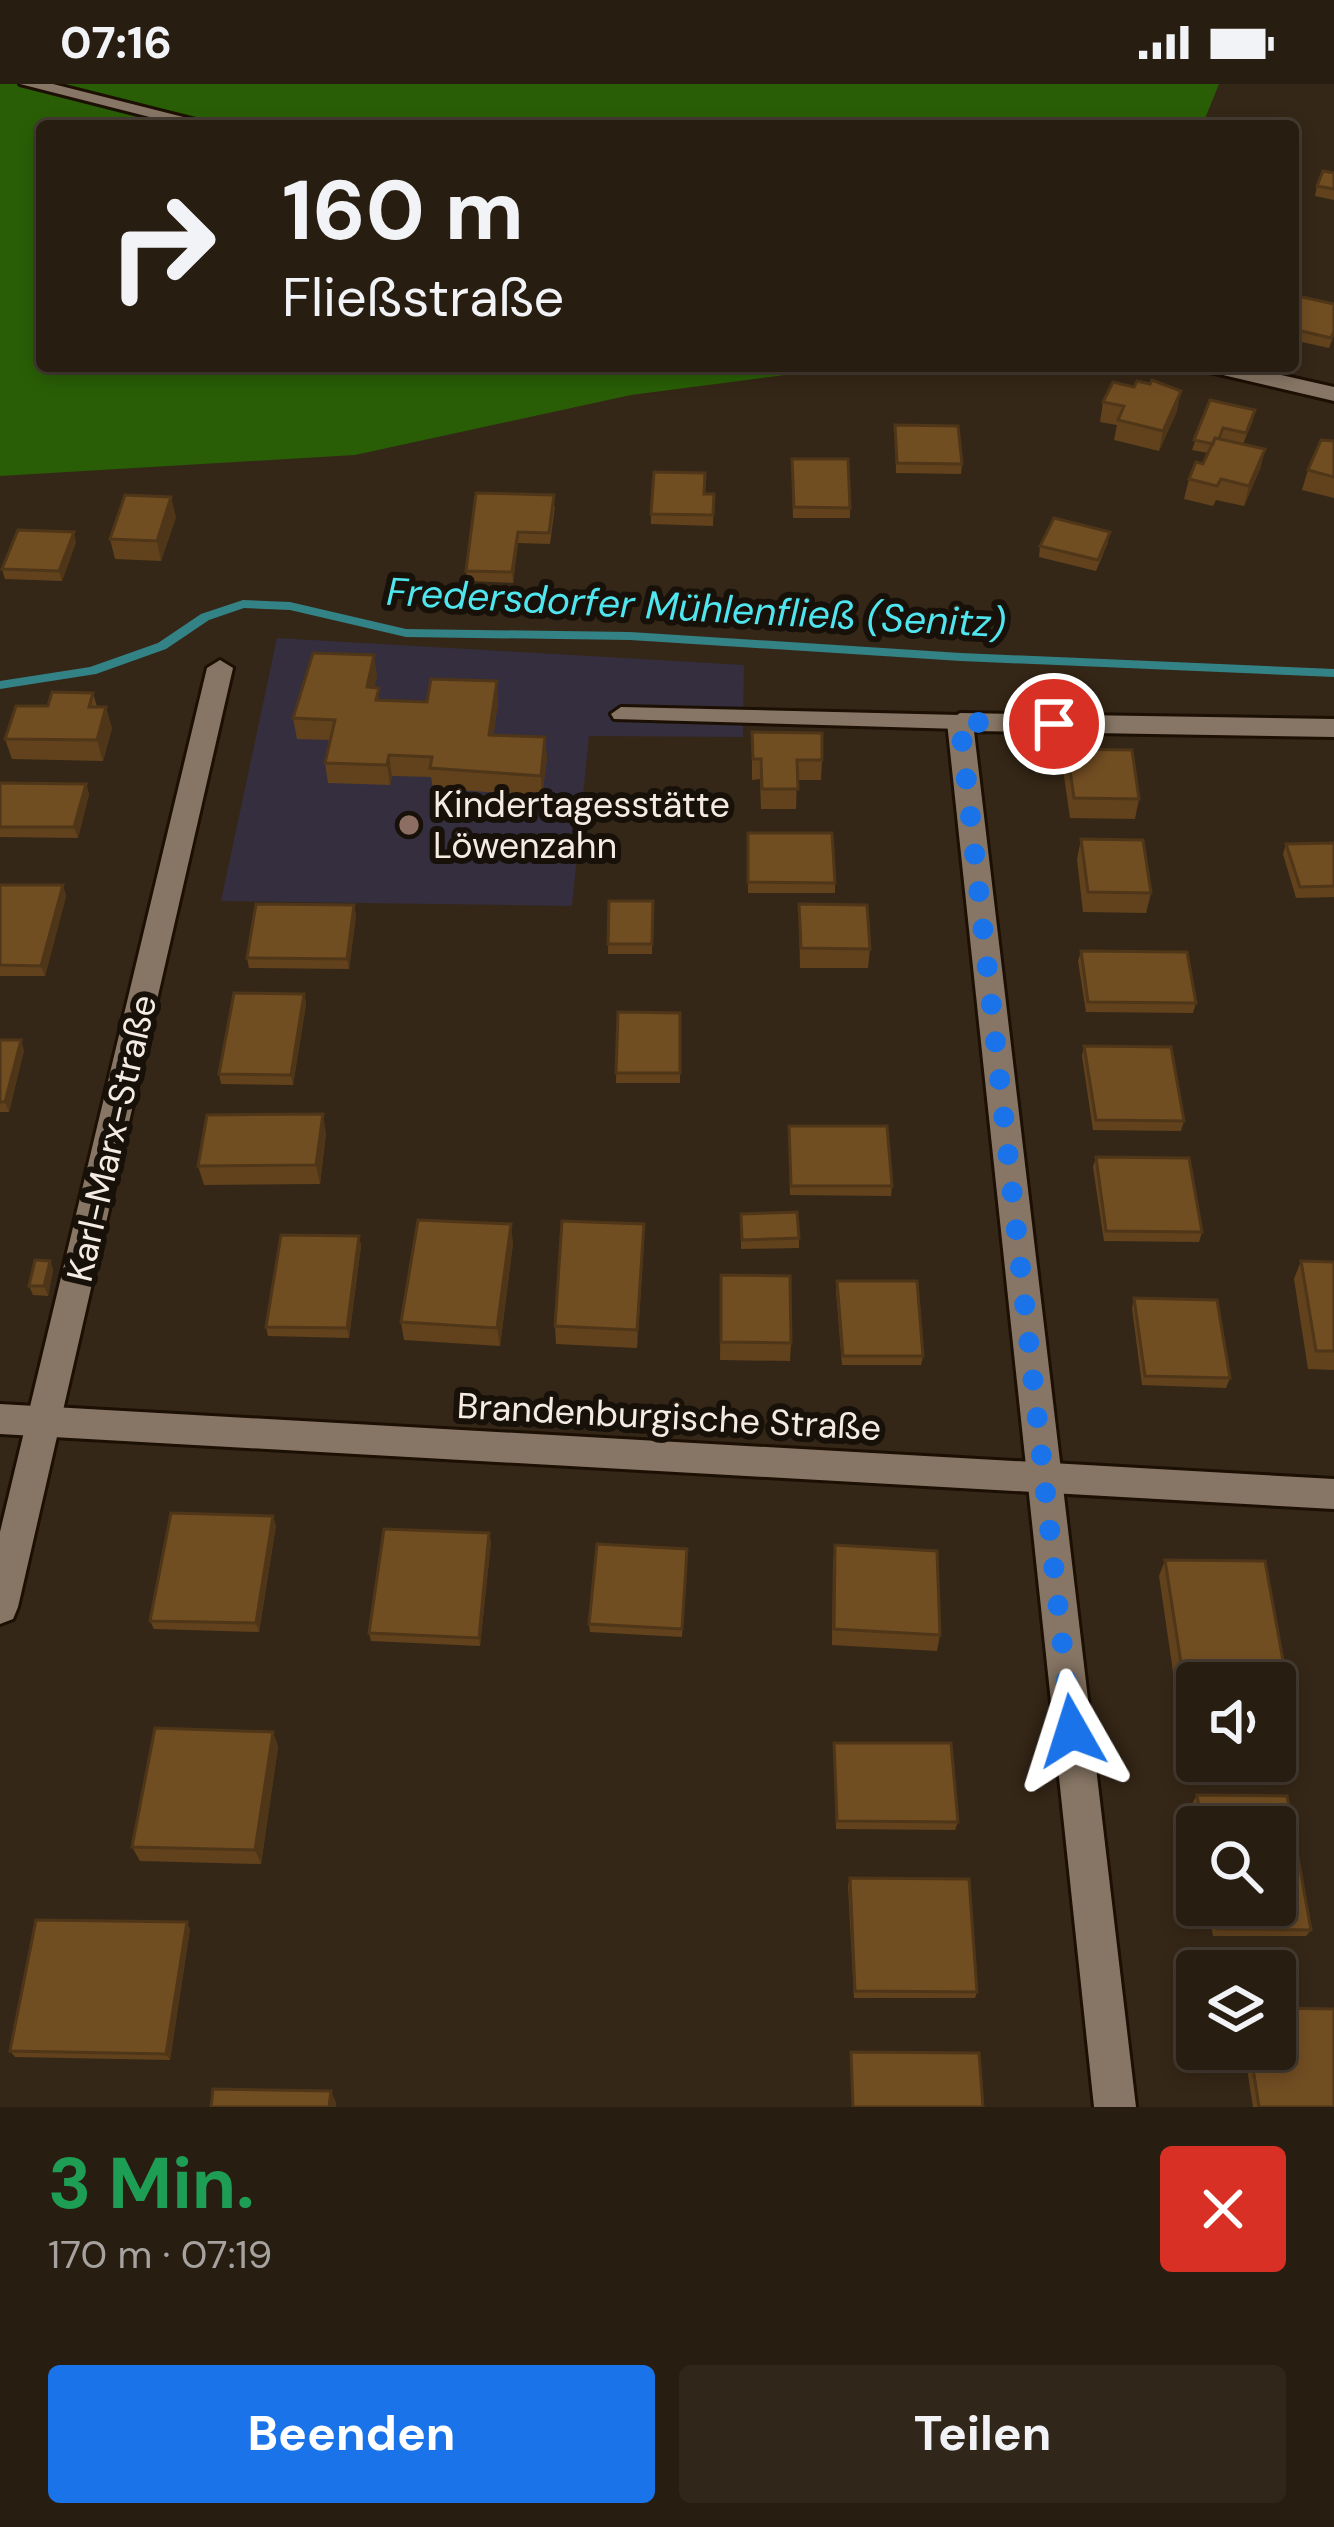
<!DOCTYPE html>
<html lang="de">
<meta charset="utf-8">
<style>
body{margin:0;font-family:"DM Sans",sans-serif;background:#30261a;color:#f1f3f6;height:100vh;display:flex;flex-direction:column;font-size:45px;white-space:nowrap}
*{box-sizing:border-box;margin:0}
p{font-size:39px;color:#a5a29f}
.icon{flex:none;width:66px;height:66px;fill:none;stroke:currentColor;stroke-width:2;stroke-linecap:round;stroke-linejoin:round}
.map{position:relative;height:2023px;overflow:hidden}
.drawer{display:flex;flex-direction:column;background:#281d11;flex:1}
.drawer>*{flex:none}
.hud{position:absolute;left:36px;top:36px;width:1263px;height:252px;border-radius:12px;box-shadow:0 6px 18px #0003,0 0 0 3px #443b31;background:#281d11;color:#f1f3f6;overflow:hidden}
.tools{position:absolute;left:1176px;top:1578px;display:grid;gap:24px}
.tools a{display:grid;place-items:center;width:120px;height:120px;border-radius:12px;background:#281d11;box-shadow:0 6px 18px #0003,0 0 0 3px #443b31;font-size:60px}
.pin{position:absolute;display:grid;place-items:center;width:102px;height:102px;color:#fff;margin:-51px;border:6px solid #fff;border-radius:50%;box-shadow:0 3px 12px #0007}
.me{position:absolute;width:132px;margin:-66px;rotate:354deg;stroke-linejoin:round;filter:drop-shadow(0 0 9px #0008)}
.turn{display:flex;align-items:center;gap:42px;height:252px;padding:0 48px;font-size:54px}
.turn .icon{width:156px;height:156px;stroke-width:2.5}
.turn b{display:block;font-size:84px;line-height:102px}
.round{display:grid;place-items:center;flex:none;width:126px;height:126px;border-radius:12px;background:#30261a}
.overview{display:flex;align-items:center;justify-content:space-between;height:204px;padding:0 48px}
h1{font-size:72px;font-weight:700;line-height:90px;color:#1e9e55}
.cta{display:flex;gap:24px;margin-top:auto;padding:24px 48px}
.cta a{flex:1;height:138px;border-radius:12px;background:#1a73e8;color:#fff;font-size:48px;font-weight:700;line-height:138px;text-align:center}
.cta a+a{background:#30261a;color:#f1f3f6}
.status{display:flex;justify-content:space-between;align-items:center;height:84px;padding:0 60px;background:#281d11;direction:ltr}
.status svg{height:33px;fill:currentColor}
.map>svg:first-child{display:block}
</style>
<div class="status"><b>07:16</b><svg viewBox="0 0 49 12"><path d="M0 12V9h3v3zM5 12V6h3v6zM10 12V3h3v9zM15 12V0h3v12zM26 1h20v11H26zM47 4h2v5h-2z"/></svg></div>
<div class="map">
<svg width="1334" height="2023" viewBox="0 0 1334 2023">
<rect width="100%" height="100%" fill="#352717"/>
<path fill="#342e3e" d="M277,554L744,581L743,653L589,652L572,822L221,817Z"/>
<path fill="#295e06" d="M0,0H1219L1202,42H42V282H855L631,311L355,371L0,392Z"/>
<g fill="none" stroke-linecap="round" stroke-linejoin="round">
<path fill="#338286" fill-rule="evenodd" d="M243,516L290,518L406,545L630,548L961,569L1334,585V593L961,577L630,556L406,553L290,526L244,524L209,536L166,565L96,590L0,605V597L90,583L158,559L201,530Z"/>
<defs>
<path id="lane" d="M621,623L960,631L970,638L960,645L614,635L611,630Z"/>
<path id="street" d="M220,576L233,584L18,1523L13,1535L0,1540V1448L207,584Z
M960,629L1334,635V653L974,647L1136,2023H1094L947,638Z"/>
<path id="secondary" d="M20,0H53L219,42H185Z
M1203,282H1242L1334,303V317L1206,287Z
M0,1320L1334,1395V1425L0,1350Z"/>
</defs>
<use href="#lane" stroke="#1c0f03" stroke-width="6"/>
<use href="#street" stroke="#1c0f03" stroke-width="6"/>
<use href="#secondary" stroke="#1c0f03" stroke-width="6"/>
<use href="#lane" fill="#877665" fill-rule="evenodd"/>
<use href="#street" fill="#877665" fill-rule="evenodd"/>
<use href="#secondary" fill="#877665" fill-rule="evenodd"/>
</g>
<path fill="#61421d" d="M1334,89V116L1315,112L1317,102Z
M1293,211L1334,220V251L1329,264L1293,256Z
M1210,316L1253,336L1243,360L1265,365L1260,385L1244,422L1216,416L1213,422L1184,415L1189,395L1203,380L1208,369L1192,366Z
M1103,318L1177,327L1159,367L1114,356L1117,341L1100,338Z
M895,341L962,380L961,390L896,389Z
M1334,357V414L1302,406L1308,386Z
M792,385L850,424V434H793Z
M705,410H714L713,442L651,440V430Z
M555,422L550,460L518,459L513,499L467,497L466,487Z
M176,433L161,477L115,475L110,455Z
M76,458L62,497L5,495L2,485Z
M1108,458L1096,487L1039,473L1040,462Z
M377,592L374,604L380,617L498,618L493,651L547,673L542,712L433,704L431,693L392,692L390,701L328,699L325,679L330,656L297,655L293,634Z
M93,609L97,623L112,644L103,677L12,675L5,655L48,622Z
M752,648L822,676L821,696H797L796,725H761L760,695L752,696Z
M1067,665L1139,715L1135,735L1070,734L1063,685Z
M0,699L86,700L89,710L78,754L0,753Z
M748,749L835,799V809H748Z
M1081,755L1151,809L1146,829L1083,828L1077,775Z
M1334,759V813L1296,814L1283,770L1286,760Z
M0,801H63L66,812L45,892H0Z
M609,817H653L652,870H608Z
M799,820L870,865L868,884H800Z
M356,831L349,885L249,884L247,874Z
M1081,867L1196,919L1193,929L1086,928L1078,877Z
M304,910L306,920L293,1001L221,1000L219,990Z
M618,928L680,929V999H616Z
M0,956L24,966L9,1028H0Z
M1084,962L1184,1037L1181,1047L1093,1046L1082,972Z
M789,1042L892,1102L891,1112L790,1111Z
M326,1049L320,1100L204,1101L198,1082Z
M1096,1073L1202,1148L1199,1158L1104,1157L1093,1083Z
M741,1130L799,1154V1164L741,1165Z
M359,1152L361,1162L349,1254L268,1252L266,1243Z
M513,1159L500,1262L404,1256L401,1238Z
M644,1159L637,1264L556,1260L555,1242Z
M50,1177L53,1186L48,1212L33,1211L29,1202Z
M1301,1177L1334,1178V1286L1308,1285L1294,1195Z
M721,1191L791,1259L790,1277L720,1276Z
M837,1197L923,1272L921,1281H842L836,1207Z
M1134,1214L1230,1294L1226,1304L1142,1301L1132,1224Z
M276,1441L259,1548L154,1545L150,1537Z
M491,1458L480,1562L371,1557L369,1549Z
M835,1461L940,1551L937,1567L832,1561L833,1478Z
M687,1465L682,1553L590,1548L589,1540Z
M1165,1476L1286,1593L1278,1608H1275V1599H1197V1608H1176L1159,1492Z
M273,1648L278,1663L261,1780L140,1777L132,1763Z
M834,1659L958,1738L955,1746L836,1745Z
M1197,1711L1287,1712L1311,1846L1306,1852H1213L1208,1821H1275V1743H1197V1746L1193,1718Z
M850,1794L977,1908L975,1914H854L848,1801Z
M190,1845L170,1976L15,1973L10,1967Z
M1244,1965H1275L1334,2023H1253Z"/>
<path fill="#4f3618" d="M1181,307L1177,327L1159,367L1163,347Z
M1265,365L1260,385L1244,422L1249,402Z
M171,413L176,433L161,477L157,457Z
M74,448L76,458L62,497L59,487Z
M518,448V459L513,499L512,488Z
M374,571L377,592L370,624L367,603Z
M497,597L498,618L491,671L489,651Z
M106,623L112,644L103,677L97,656Z
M545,653L547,673L542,712L541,692Z
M389,671L392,692L390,701L387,681Z
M86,700L89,710L78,754L74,743Z
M63,801L66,812L45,892L41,882Z
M354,821L356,831L349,885L347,875Z
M304,910L306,920L293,1001L291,991Z
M21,956L24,966L9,1028L5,1018Z
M323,1030L326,1049L320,1100L316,1081Z
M511,1140L513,1159L500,1262L497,1244Z
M644,1140V1159L637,1264V1246Z
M359,1152L361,1162L349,1254L347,1244Z
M50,1177L53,1186L48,1212L44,1202Z
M273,1432L276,1441L259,1548L256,1539Z
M489,1449L491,1458L480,1562L479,1554Z
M273,1648L278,1663L261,1780L255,1766Z
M187,1838L190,1845L170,1976L166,1970Z
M331,2007L336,2018V2023H329Z"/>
<path fill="#714d22" stroke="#4f3618" stroke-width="3" d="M1323,87L1334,89V105L1317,102Z
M1293,211L1334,220V248L1331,254L1293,245Z
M1152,296L1181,307L1163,347L1118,336L1124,322L1103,318L1113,298L1134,303L1137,297L1150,300Z
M1210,316L1255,326L1246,349L1223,344L1219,355L1215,354L1213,360L1194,356Z
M895,341L958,342L962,380L897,379Z
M1215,354L1265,365L1249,402L1221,395L1217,402L1189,395L1196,378L1203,380Z
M1321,356L1334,357V393L1308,386Z
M792,375H848L850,424L794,423Z
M654,388L705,389L704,410H714L713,431L651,430Z
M476,409L554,411L549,449L518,448L512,488L466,487Z
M125,411L171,413L157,457L110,455Z
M1054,434L1110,448L1098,476L1040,462Z
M18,446L74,448L59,487L2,485Z
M313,569L374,571L367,603L379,604L376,616L427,618L431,595L497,597L489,651L545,653L541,692L430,684L432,673L389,671L387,681L325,679L335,636L293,634Z
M52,608L93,609L89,623H106L97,656L5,655L16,622H48Z
M752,648L822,649V676H797L798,705H762L761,675H753Z
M1067,665L1132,666L1139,715L1074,714Z
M0,699L86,700L74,743H0Z
M748,749H832L835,799L748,798Z
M1081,755L1143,756L1151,809L1088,808Z
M1334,759V802L1300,803L1286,760Z
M0,801H63L41,882L0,881Z
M609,817H653L652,860H608Z
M256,820L354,821L347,875L247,874Z
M799,820L867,821L870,865L801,864Z
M1081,867L1187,868L1196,919L1088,918Z
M234,909L304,910L291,991L219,990Z
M618,928L680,929V989H616Z
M0,956H21L5,1018H0Z
M1084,962L1171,963L1184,1037L1096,1036Z
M323,1030L316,1081L198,1082L207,1031Z
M789,1042H887L892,1102H791Z
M1096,1073L1189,1074L1202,1148L1106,1147Z
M797,1128L799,1154L742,1156L741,1130Z
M418,1136L511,1140L497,1244L401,1238Z
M562,1137L644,1140L637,1246L555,1242Z
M281,1151L359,1152L347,1244L266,1243Z
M35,1176L50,1177L44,1202H29Z
M1301,1177L1334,1178V1267H1316Z
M721,1191L790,1192L791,1259L721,1258Z
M837,1197H917L923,1272H843Z
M1134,1214L1217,1216L1230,1294L1145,1292Z
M171,1429L273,1432L256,1539L150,1537Z
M384,1445L489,1449L479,1554L369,1549Z
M597,1460L687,1465L682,1545L589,1540Z
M835,1461L937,1467L940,1551L834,1545Z
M1165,1476L1265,1477L1286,1593L1183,1592Z
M155,1644L273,1648L255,1766L132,1763Z
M834,1659H951L958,1738L837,1737Z
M1197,1711L1287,1712L1311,1846L1217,1845L1213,1821H1275V1743H1202Z
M850,1794L969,1795L977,1908L855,1907Z
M36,1836L187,1838L166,1970L10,1967Z
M1275,1924L1334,1925V2023H1259L1250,1965H1275Z
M851,1968L979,1969L983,2023H853Z
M213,2005L331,2007L329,2023H211Z"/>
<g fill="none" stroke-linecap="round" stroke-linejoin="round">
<path stroke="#1a73e8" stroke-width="21" stroke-dasharray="0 37.8" d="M1054,640L960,638L1072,1647"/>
</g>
<circle fill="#8d6e63" stroke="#17110a" stroke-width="4.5" cx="409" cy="741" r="12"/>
<g text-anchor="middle" stroke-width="12" stroke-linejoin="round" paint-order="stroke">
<g font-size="36" fill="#f5ebe2" stroke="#17110a" text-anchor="start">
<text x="433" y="733">Kindertagesstätte<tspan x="433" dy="41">Löwenzahn</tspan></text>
</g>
<g font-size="36" fill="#f5ebe2" stroke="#17110a">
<text transform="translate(111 1054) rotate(-77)" y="13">Karl-Marx-Straße</text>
<text transform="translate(669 1332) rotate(3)" y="13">Brandenburgische Straße</text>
</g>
<g font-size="39" font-style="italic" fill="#4fe6ef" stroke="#17110a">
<text transform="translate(696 523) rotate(3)" y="14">Fredersdorfer Mühlenfließ (Senitz)</text>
</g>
</g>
</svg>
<div class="tools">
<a><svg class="icon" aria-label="sound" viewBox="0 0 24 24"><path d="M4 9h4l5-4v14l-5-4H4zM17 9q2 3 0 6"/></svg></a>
<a><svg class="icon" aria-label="search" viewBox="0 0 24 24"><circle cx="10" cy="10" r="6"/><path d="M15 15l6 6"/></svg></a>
<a><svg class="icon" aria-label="layers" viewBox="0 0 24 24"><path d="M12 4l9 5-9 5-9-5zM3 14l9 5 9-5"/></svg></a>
</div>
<div class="pin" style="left:1054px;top:640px;background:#d93025"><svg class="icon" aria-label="arrive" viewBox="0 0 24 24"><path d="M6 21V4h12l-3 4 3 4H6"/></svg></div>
<svg class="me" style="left:1072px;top:1647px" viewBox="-20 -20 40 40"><path d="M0-17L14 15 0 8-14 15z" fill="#1a73e8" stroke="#fff" stroke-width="4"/></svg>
<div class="hud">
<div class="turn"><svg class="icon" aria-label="right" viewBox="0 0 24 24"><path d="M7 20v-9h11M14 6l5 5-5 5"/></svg><div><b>160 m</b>Fließstraße</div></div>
</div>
</div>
<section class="drawer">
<div class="overview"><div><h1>3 Min.</h1><p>170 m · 07:19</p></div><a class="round" style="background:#d93025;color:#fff"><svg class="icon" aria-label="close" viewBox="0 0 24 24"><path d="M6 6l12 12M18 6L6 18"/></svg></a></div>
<div class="cta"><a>Beenden</a><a>Teilen</a></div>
</section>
